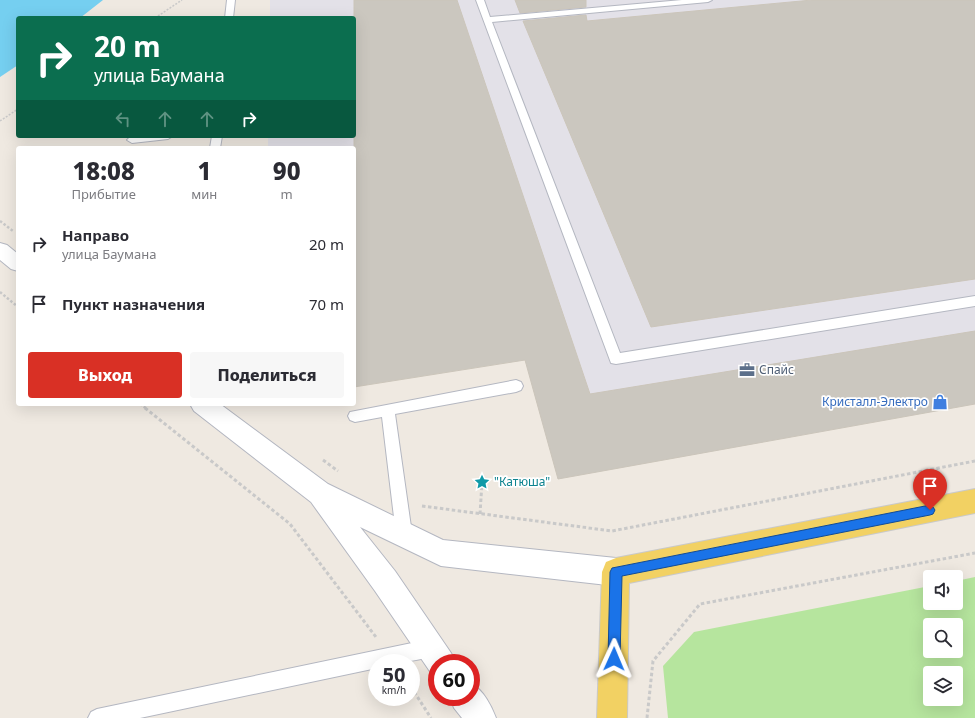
<!DOCTYPE html>
<html lang="ru">
<meta charset="utf-8">
<style>
body{margin:0;font-family:"Noto Sans",sans-serif;background:#f7f7f7;color:#2b2b33;height:100vh;display:flex;flex-direction:column;font-size:15px;white-space:nowrap}
*{box-sizing:border-box;margin:0}
p{font-size:13px;color:#7c7c81}
.icon{flex:none;width:22px;height:22px;fill:none;stroke:currentColor;stroke-width:2;stroke-linecap:round;stroke-linejoin:round}
.map{position:relative;flex:1;overflow:hidden}
.sheet{position:absolute;left:16px;top:146px;width:340px;height:260px;display:flex;flex-direction:column;background:#fff;border-radius:4px;box-shadow:0 4px 16px #0002}
.sheet>*{flex:none}
.guide{position:absolute;left:16px;top:16px;width:340px;height:122px;border-radius:4px;box-shadow:0 4px 16px #0002;background:#0b6e4f;color:#fff;overflow:hidden}
.fabs{position:absolute;left:923px;top:570px;display:grid;gap:8px}
.fabs a{display:grid;place-items:center;width:40px;height:40px;border-radius:4px;background:#fff;box-shadow:0 4px 16px #0002;font-size:20px}
.speed{position:absolute;left:368px;top:654px;display:flex;gap:8px;font-size:20px;font-weight:700;text-align:center}
.speed>*{display:grid;place-content:center;width:52px;height:52px;border-radius:50%;background:#fff;box-shadow:0 4px 16px #0002;line-height:1}
.speed small{font-size:10px;font-weight:400}
.speed .limit{border:6px solid #d22;background:#fff;color:#111}
.pin{position:absolute;display:grid;place-items:center;width:34px;height:34px;color:#fff;margin:-41px -17px;border-radius:50% 50% 50% 0;rotate:-45deg;box-shadow:0 0 4px #0007}
.pin .icon{rotate:45deg}
.me{position:absolute;width:44px;margin:-22px;rotate:1deg;stroke-linejoin:round;filter:drop-shadow(0 0 3px #0008)}
.turn{display:flex;align-items:center;gap:14px;height:84px;padding:0 12px;font-size:18px}
.turn .icon{width:52px;height:52px;stroke-width:2.5}
.turn b{display:block;font-size:28px;line-height:34px}
.lanes{display:flex;align-items:center;height:38px;padding:0 12px;background:#0003;justify-content:center;gap:20px;direction:ltr}
.lanes .off{opacity:.35}
.eta{display:flex;justify-content:space-evenly;align-items:center;height:68px;text-align:center}
.eta b{font-size:24px;font-weight:800;line-height:28px}
.cta{display:flex;gap:8px;margin-top:auto;padding:8px 12px}
.cta a{flex:1;height:46px;border-radius:4px;background:#d93025;color:#fff;font-size:16px;font-weight:800;line-height:46px;text-align:center}
.cta a+a{background:#f7f7f7;color:#2b2b33}
ul{padding:0;list-style:none}
li{display:flex;align-items:center;gap:12px;height:60px;padding:0 12px}
li div{flex:1}
li b{display:block;font-size:15px}
li em{font-style:normal}
.map>svg:first-child{display:block}
</style>
<div class="map">
<svg width="975" height="718" viewBox="0 0 975 718">
<rect width="100%" height="100%" fill="#efe9e1"/>
<path fill="#e3e1e8" d="M270,0H975V404L558,479L525,360L354,148H268V136H354V18H270Z"/>
<path fill="#b6e59e" fill-rule="evenodd" d="M975,577V718H668L663,666L694,632L930,586V603H956V581ZM930,625H956V651H930ZM930,673H956V699H930Z"/>
<path fill="#75cff0" d="M0,0H103L80,18H18V65L0,77Z"/>
<path fill="#cbc7bf" stroke="#cbc5ba" d="M354,0H457L590,394L975,331V404L558,479L525,360L354,387Z
M515,0H586V7L520,13Z
M812,0H975V279L651,327L523,21L586,15L587,21Z"/>
<g fill="none" stroke-linecap="round" stroke-linejoin="round">
<defs>
<path id="service" d="M227,0H235L233,18H225Z
M476,0H484L490,17L682,0H712L708,2L492,22L620,353L975,296V306L616,364L611,363Z
M140,136H173L168,139L132,143L127,140L129,138Z
M212,136H222L220,148H210Z
M516,380L521,382L523,386L521,390L516,392L395,414L412,534L409,539L404,542L399,539L396,534L382,417L355,422L350,420L348,416L350,412Z
M431,639L437,642L440,648L437,654C418,662 397,663 377,663V668L140,718H88L91,712L97,709Z"/>
<path id="secondary" d="M0,243L7,245L18,254V271L11,269L0,260Z
M190,404H220L328,484L443,540L616,558L626,562L630,572L626,582L616,586L441,566L360,527L395,571L451,653L456,663H437V676L431,673L375,591L311,502L194,411Z
M471,684C483,689 492,707 496,718H462L454,708L450,697H471Z"/>
<path id="primary" d="M975,489V513L629,583L627,718H597L602,572L606,562L616,558Z"/>
</defs>
<use href="#service" stroke="#b4b7c1" stroke-width="2"/>
<use href="#secondary" stroke="#b4b7c1" stroke-width="2"/>
<use href="#primary" stroke="#c9c9c9" stroke-width="2"/>
<path stroke="#c9c9c9" stroke-width="1.5" stroke-dasharray="2 1.5" stroke-linecap="butt" d="M155,18L182,0
M0,121L18,109"/>
<path stroke="#c9c9c9" stroke-width="2.5" stroke-dasharray="2.5 2" stroke-linecap="butt" d="M0,221L13,231
M0,292L18,307
M140,404L147,409"/>
<path stroke="#c9c9c9" stroke-width="3" stroke-dasharray="3.5 2.5" stroke-linecap="butt" d="M145,408L290,524L376,637
M323,460L338,471
M422,506L612,531L975,461
M480,514L482,482
M411,687L431,718
M647,718L653,661L700,604L975,553"/>
<use href="#service" fill="#fff" fill-rule="evenodd"/>
<use href="#secondary" fill="#fff" fill-rule="evenodd"/>
<use href="#primary" fill="#f2d163" fill-rule="evenodd"/>
</g>
<path fill="#1a73e8" stroke="#114b97" d="M930,505L933,507L935,510L933,514L930,515L622,576L620,659L618,664L614,665L610,664L608,659L610,572L612,568Z"/>
<defs>
<symbol id="office-bare" viewBox="-9 -9 18 18"><path d="M-6-3h4V-5.5h4V-3h4V5H-6ZM-1-4.5V-3h2v-1.5ZM-6 0V1H6V0Z" fill="#5c6f8a" stroke="#fff" stroke-width="2.5" paint-order="stroke"/></symbol>
<symbol id="shop-bare" viewBox="-9 -9 18 18"><path d="M-5-2.5h2.3a2.7 3.5 0 0 1 5.4 0H5L5.5 6h-11ZM-1.5-2.5h3a1.5 2.3 0 0 0-3 0Z" fill="#3f7fe0" stroke="#fff" stroke-width="2.5" paint-order="stroke"/></symbol>
<symbol id="sight-bare" viewBox="-9 -9 18 18"><path d="M0-6L1.8-2.2L6-1.7L2.9 1.2L3.7 5.4L0 3.3L-3.7 5.4L-2.9 1.2L-6-1.7L-1.8-2.2Z" fill="#0f9aa8" stroke="#fff" stroke-width="2.5" paint-order="stroke"/></symbol>
</defs>
<g fill-rule="evenodd">
<use href="#office-bare" x="736" y="359" width="22" height="22"/>
<use href="#shop-bare" x="929" y="391" width="22" height="22"/>
<use href="#sight-bare" x="471" y="471" width="22" height="22"/>
</g>
<g text-anchor="middle" stroke-width="3.5" stroke-linejoin="round" paint-order="stroke">
<g font-size="12" fill="#4e5e75" stroke="#fff" text-anchor="start">
<text x="759" y="374">Спайс</text>
</g>
<g font-size="12" fill="#366cbe" stroke="#fff" text-anchor="end">
<text x="928" y="406">Кристалл-Электро</text>
</g>
<g font-size="12" fill="#0d838f" stroke="#fff" text-anchor="start">
<text x="494" y="486">"Катюша"</text>
</g>
</g>
</svg>
<div class="fabs">
<a><svg class="icon" aria-label="sound" viewBox="0 0 24 24"><path d="M4 9h4l5-4v14l-5-4H4zM17 9q2 3 0 6"/></svg></a>
<a><svg class="icon" aria-label="search" viewBox="0 0 24 24"><circle cx="10" cy="10" r="6"/><path d="M15 15l6 6"/></svg></a>
<a><svg class="icon" aria-label="layers" viewBox="0 0 24 24"><path d="M12 4l9 5-9 5-9-5zM3 14l9 5 9-5"/></svg></a>
</div>
<div class="speed"><div>50<small>km/h</small></div><div class="limit">60</div></div>
<div class="pin" style="left:930px;top:510px;background:#d93025"><svg class="icon" aria-label="arrive" viewBox="0 0 24 24"><path d="M6 21V4h12l-3 4 3 4H6"/></svg></div>
<svg class="me" style="left:614px;top:659px" viewBox="-20 -20 40 40"><path d="M0-17L14 15 0 8-14 15z" fill="#1a73e8" stroke="#fff" stroke-width="4"/></svg>
<div class="guide">
<div class="turn"><svg class="icon" aria-label="right" viewBox="0 0 24 24"><path d="M7 20v-9h11M14 6l5 5-5 5"/></svg><div><b>20 m</b>улица Баумана</div></div>
<div class="lanes"><svg class="icon off" aria-label="left" viewBox="0 0 24 24"><path d="M17 20v-9H6M10 6l-5 5 5 5"/></svg><svg class="icon off" aria-label="ahead" viewBox="0 0 24 24"><path d="M12 20V5M6 11l6-6 6 6"/></svg><svg class="icon off" aria-label="ahead" viewBox="0 0 24 24"><path d="M12 20V5M6 11l6-6 6 6"/></svg><svg class="icon" aria-label="right" viewBox="0 0 24 24"><path d="M7 20v-9h11M14 6l5 5-5 5"/></svg></div>
</div>
<section class="sheet">
<div class="eta">
<div><b>18:08</b><p>Прибытие</p></div>
<div><b>1</b><p>мин</p></div>
<div><b>90</b><p>m</p></div>
</div>
<ul>
<li><svg class="icon" aria-label="right" viewBox="0 0 24 24"><path d="M7 20v-9h11M14 6l5 5-5 5"/></svg><div><b>Направо</b><p>улица Баумана</p></div><em>20 m</em></li>
<li><svg class="icon" aria-label="arrive" viewBox="0 0 24 24"><path d="M6 21V4h12l-3 4 3 4H6"/></svg><div><b>Пункт назначения</b></div><em>70 m</em></li>
</ul>
<div class="cta"><a>Выход</a><a>Поделиться</a></div>
</section>
</div>
